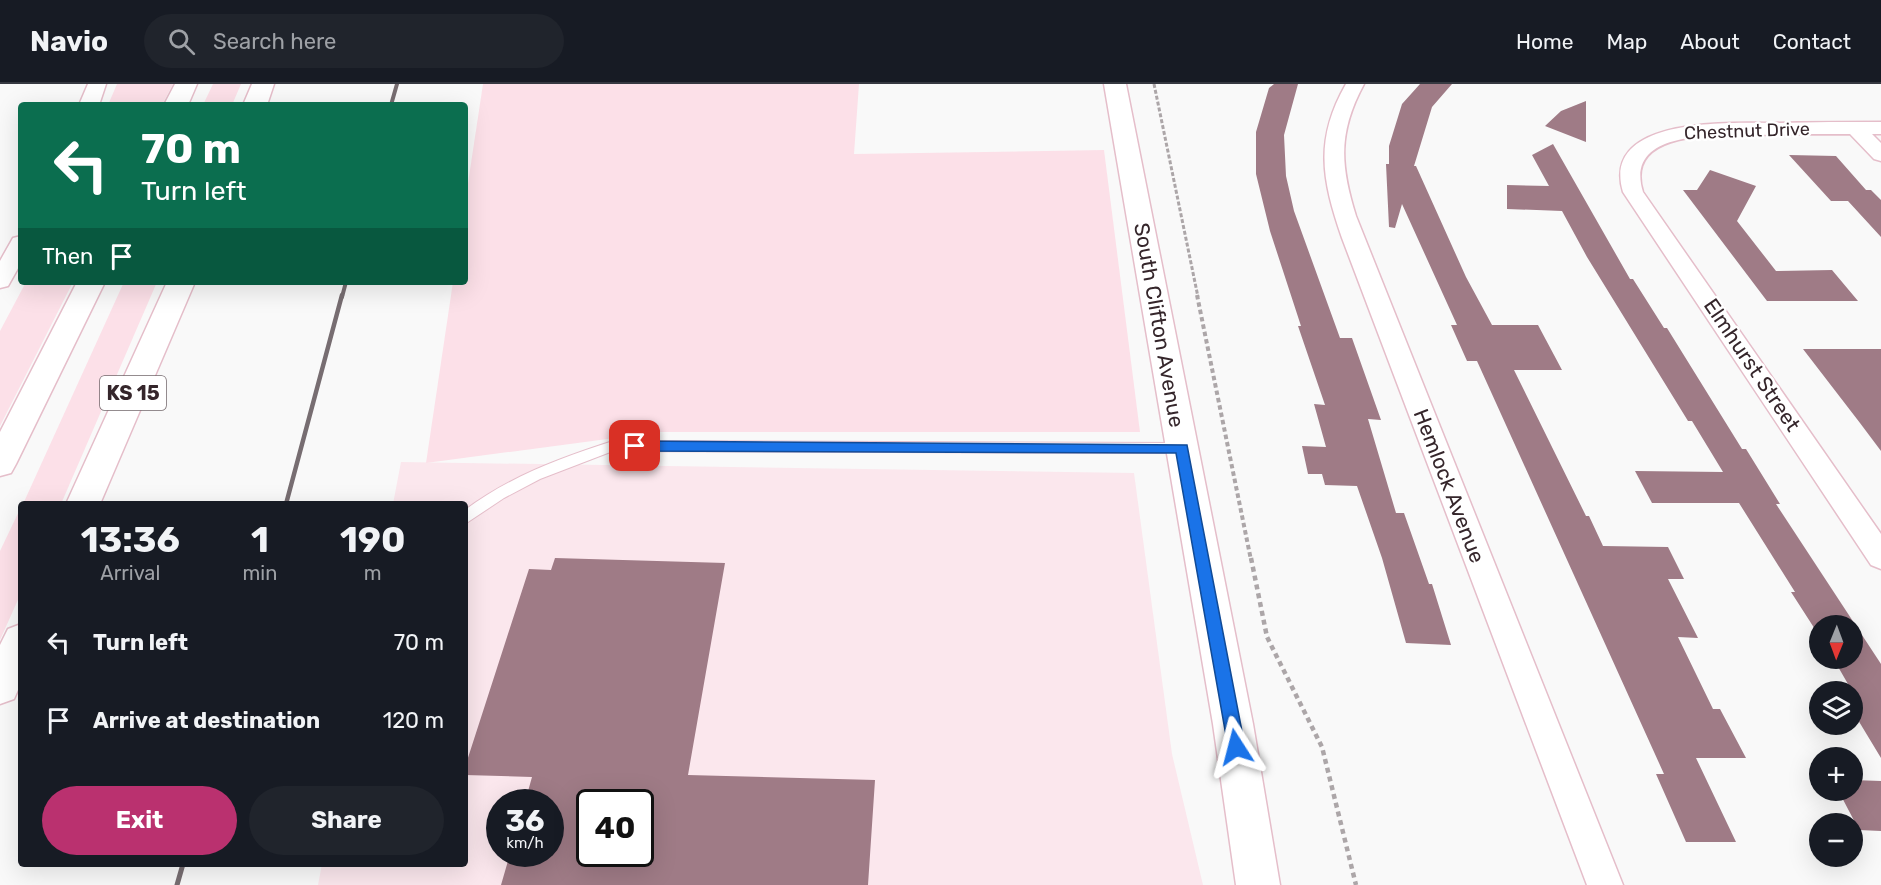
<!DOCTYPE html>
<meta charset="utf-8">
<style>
body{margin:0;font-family:Rubik,sans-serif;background:#20242c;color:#f1f3f6;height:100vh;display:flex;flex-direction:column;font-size:22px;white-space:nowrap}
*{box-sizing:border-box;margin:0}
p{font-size:20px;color:#9ea1a6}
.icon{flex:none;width:33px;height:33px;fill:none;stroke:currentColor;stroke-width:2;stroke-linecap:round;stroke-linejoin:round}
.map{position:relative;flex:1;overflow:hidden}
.panel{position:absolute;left:18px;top:417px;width:450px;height:366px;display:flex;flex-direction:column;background:#171b24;border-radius:6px;box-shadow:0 6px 24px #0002}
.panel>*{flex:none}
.hud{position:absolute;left:18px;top:18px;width:450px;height:183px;border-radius:6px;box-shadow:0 6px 24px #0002;background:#0b6e4f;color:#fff;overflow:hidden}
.needle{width:39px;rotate:181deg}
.buttons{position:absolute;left:1809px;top:531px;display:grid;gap:12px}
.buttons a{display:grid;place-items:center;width:54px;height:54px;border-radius:50%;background:#171b24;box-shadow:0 6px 24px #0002;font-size:30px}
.speed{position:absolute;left:486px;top:705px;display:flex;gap:12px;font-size:30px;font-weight:700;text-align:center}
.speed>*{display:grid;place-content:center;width:78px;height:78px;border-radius:50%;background:#171b24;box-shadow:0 6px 24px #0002;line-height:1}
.speed small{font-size:15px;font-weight:400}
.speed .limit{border:3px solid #111;border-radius:9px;background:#fff;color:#111}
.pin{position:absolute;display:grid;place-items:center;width:51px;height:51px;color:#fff;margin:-26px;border-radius:12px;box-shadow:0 3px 9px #0006}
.me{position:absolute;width:66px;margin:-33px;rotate:351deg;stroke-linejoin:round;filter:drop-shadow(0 0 4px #0008)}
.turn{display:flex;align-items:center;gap:21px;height:126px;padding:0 24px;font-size:27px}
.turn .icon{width:78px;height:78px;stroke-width:2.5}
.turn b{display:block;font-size:42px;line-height:51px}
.then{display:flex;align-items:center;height:57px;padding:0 24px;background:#0003;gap:12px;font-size:22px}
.eta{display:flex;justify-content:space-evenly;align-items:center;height:102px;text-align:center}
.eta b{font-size:36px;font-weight:700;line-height:42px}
.action{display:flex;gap:12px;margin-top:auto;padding:12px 24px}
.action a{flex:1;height:69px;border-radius:36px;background:#ba316f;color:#fff;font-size:24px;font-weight:700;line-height:69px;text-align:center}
.action a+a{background:#20242c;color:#f1f3f6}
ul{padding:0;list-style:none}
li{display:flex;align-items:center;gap:18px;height:78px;padding:0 24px}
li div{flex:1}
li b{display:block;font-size:22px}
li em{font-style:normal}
header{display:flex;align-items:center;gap:36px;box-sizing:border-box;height:84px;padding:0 30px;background:#171b24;border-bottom:2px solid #363941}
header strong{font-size:28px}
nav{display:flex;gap:33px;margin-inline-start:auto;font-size:21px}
.search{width:420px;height:54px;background:#20242c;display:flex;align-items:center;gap:15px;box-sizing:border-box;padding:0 21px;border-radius:33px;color:#9ea1a6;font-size:22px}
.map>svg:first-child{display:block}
</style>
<header>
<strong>Navio</strong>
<div class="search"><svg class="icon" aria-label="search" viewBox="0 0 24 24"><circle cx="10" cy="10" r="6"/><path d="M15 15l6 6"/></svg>Search here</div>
<nav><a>Home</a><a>Map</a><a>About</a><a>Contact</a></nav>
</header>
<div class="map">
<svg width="1881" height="801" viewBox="0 0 1881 801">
<rect width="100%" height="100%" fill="#f9f9f9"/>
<path fill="#fbe7ed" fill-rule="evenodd" d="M401,378L1134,389L1172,670L1203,801H318L322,780H465V420H393ZM500,718H550V770H500ZM590,718H640V770H590Z"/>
<path fill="#fce0e8" d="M117,0H173L162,21H108Z
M213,0H241L232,21H203Z
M483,0H859L854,70L1104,66L1140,348H660L426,379L453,198H465V119Z
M26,198H73L0,342V247Z
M124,198H157L61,420H23Z
M21,423V509L0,556V467Z"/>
<path fill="#9f7b86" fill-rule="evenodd" d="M1274,0H1298L1284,51L1286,92L1294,127L1340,254H1352L1381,336L1368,335L1396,429H1404L1429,500H1432L1451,561L1406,559L1382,474L1357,402L1325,401L1322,390H1308L1302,362L1326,363L1314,320L1325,321L1298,242H1301L1270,147L1256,90V48L1269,4Z
M1420,0H1452L1432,23L1414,82H1416L1466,193L1492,241H1538L1562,286H1514L1586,432H1589L1603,462L1668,463L1684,495H1668L1698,554L1678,553L1713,625H1720L1746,674H1696L1736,758H1686L1656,690H1664L1477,277H1467L1451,241H1457L1402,120L1395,144L1389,143L1386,80H1389V62L1402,20Z
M1586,17V58L1545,42L1561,27Z
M1553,60L1630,195H1633L1664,244H1667L1742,365H1746L1780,420H1776L1881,580V674L1852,626V607L1833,574H1852V542H1820V553L1791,508H1795L1739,419H1652L1635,387L1723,388L1692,337H1688L1587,173L1562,127L1507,125V101L1549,102L1532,71Z
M1789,71L1836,72L1866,106H1871L1881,116V153L1848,117H1831Z
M1710,86L1756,102L1737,137L1776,187L1832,186L1858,217H1767L1683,106H1697Z
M1803,265H1881V367L1860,339Z
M555,474L725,479L688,691L875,696L868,801H501L510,770H550V718H525L532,693L465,691V683L529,485L551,486ZM590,718H640V770H590Z
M1852,696L1881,697V747L1859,746L1838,706H1852Z"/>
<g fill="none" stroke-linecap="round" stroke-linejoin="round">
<defs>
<path id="service" d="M613,357L1182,359L1189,364L1182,369L613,367L540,395L504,414L465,440V426C509,393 560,374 613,357Z"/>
<path id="minor" d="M88,0H106L99,21H79Z
M1346,0H1364C1338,48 1340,81 1356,132L1623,801H1587L1342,154C1322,96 1314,56 1346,0Z
M1881,38V50H1872L1881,59V77L1874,75L1850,50C1819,50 1788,50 1757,51C1721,52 1623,44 1643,108L1881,450V485L1871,481L1623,108C1600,32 1732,39 1774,39C1810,38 1845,38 1881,38Z
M21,152V179L8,202L0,204V177L13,154Z"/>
<path id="tertiary" d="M1104,0H1126L1253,640L1280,801H1236L1213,640Z"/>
<path id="primary" d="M175,0H197L188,21H164Z
M252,0H274L267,21H243Z
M77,198H105L16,380L11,389L0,392V348Z
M167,198H195L100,420H66Z
M21,540V599L14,615L0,620V561L8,545Z"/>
</defs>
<use href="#service" stroke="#e5beca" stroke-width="2"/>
<use href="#minor" stroke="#e5beca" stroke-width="3"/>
<use href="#tertiary" stroke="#e5beca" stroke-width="3"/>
<use href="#primary" stroke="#e5beca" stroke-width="3"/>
<path stroke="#aca6a8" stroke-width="3" stroke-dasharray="4 2" stroke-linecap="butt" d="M1154,0L1198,213"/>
<path stroke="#aca6a8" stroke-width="4" stroke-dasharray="4.5 3" stroke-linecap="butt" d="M1197,211L1251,476"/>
<path stroke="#aca6a8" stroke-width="4.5" stroke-dasharray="5 4" stroke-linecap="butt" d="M1251,474L1267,553L1322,663L1356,801"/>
<use href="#service" fill="#fff" fill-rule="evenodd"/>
<use href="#minor" fill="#fff" fill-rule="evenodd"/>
<use href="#tertiary" fill="#fff" fill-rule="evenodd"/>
<use href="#primary" fill="#fff" fill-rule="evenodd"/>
<path stroke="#776d71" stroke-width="4" d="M391,21L397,0
M342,213L346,198"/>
<path stroke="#776d71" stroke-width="4.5" d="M286,420L342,211"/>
<path stroke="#776d71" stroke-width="5" d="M177,801L183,780"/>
</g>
<path fill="#1a73e8" stroke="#114b97" stroke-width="1.5" d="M635,357L1187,361L1245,663L1242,669L1236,671L1230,669L1228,663L1176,369L635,367L628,362Z"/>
<g text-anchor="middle" stroke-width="5" stroke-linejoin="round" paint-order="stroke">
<g font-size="18" fill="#35262b" stroke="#fff">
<text transform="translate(1747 47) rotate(-2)" y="6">Chestnut Drive</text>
</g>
<rect fill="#fff" stroke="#72676b" stroke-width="1.5" x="100" y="292" width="66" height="34" rx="4.5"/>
<g font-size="20" font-weight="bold" fill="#35262b">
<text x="133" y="316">KS 15</text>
</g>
<g font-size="21" fill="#35262b" stroke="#fff">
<text transform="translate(1159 241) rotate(80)" y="7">South Clifton Avenue</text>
<text transform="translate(1752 281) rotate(56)" y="7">Elmhurst Street</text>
<text transform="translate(1449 402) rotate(69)" y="7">Hemlock Avenue</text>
</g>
</g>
</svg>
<div class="buttons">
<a><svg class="needle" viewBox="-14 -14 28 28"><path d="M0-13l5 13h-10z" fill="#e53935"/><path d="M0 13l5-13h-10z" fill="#9ea1a6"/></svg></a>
<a><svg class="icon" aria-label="layers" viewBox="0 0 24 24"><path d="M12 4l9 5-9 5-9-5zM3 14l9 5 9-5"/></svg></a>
<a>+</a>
<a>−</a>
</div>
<div class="speed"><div>36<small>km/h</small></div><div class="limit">40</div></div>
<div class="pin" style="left:635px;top:362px;background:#d93025"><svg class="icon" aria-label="arrive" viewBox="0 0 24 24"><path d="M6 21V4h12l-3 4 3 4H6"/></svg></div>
<svg class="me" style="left:1236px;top:663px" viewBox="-20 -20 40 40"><path d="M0-17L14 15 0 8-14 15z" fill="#1a73e8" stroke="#fff" stroke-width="4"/></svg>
<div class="hud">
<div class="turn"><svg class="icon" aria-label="left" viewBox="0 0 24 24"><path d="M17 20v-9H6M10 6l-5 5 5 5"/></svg><div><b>70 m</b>Turn left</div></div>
<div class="then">Then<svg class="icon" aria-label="arrive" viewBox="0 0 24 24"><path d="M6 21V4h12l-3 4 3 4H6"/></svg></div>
</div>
<section class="panel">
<div class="eta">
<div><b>13:36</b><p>Arrival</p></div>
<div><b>1</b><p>min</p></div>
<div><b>190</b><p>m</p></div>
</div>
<ul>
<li><svg class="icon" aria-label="left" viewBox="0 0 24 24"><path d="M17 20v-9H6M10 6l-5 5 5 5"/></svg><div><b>Turn left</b></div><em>70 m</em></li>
<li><svg class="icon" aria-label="arrive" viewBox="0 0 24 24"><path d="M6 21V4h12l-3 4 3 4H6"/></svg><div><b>Arrive at destination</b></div><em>120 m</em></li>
</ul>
<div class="action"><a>Exit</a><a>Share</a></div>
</section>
</div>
